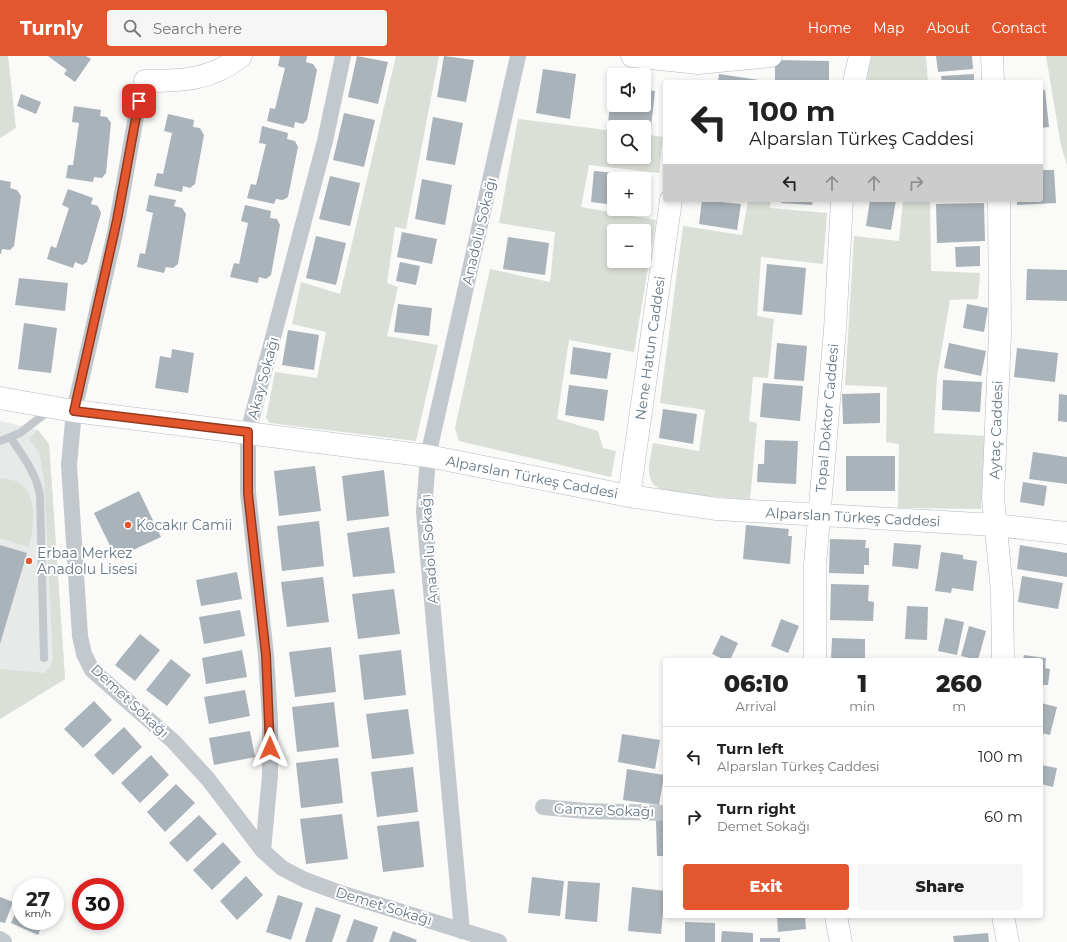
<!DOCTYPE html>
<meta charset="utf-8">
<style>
body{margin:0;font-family:Montserrat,sans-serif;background:#f6f6f6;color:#222;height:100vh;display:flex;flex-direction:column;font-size:15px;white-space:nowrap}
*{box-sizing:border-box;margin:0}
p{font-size:13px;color:#767676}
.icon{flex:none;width:22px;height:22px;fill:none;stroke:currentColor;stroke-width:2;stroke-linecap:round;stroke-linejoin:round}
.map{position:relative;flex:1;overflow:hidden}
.panel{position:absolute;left:663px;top:602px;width:380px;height:260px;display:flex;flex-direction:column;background:#fff;border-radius:4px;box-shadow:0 2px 6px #0003}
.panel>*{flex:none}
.banner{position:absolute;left:663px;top:24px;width:380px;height:122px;border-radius:4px;box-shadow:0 2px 6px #0003;background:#fff;color:#222;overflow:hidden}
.fabs{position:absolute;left:607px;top:12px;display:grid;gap:8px}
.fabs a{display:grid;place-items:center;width:44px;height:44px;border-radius:4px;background:#fff;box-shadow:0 2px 6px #0003;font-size:20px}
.speed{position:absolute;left:12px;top:822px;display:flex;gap:8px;font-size:20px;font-weight:700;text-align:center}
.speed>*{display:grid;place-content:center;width:52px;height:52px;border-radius:50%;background:#fff;box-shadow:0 2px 6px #0003;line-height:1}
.speed small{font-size:10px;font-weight:400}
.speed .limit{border:6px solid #d22;background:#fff;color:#111}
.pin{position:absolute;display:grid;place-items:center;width:34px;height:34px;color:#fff;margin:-17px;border-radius:8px;box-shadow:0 2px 6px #0006}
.me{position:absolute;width:44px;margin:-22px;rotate:0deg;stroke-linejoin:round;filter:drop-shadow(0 0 3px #0008)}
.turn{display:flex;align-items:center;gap:14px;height:84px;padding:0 20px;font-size:18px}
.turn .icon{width:52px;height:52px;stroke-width:2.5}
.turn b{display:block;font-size:28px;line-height:34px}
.lanes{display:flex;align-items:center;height:38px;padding:0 20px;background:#0003;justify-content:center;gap:20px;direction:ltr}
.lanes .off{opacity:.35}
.eta{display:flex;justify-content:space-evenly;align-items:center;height:68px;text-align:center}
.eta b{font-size:24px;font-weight:800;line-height:28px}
.primary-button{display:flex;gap:8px;margin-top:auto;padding:8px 20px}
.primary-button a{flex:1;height:46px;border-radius:4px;background:#e4572e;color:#fff;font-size:16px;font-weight:800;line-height:46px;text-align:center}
.primary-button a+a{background:#f6f6f6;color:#222}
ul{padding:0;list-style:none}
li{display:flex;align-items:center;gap:12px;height:60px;padding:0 20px;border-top:1px solid #e0e0e0}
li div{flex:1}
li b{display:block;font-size:15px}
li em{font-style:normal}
header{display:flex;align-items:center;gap:24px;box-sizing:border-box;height:56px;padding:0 20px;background:#e4572e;color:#fff}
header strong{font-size:19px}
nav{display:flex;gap:22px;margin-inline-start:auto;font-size:14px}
.search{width:280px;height:36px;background:#f6f6f6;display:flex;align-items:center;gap:10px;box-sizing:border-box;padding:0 14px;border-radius:4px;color:#767676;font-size:15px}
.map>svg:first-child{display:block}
</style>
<header>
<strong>Turnly</strong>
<div class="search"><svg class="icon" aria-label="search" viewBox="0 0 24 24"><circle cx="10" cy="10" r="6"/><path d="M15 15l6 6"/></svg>Search here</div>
<nav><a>Home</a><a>Map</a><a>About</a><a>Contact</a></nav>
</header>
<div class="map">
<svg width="1067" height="886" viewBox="0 0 1067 886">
<rect width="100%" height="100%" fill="#fafaf8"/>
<path fill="#e8e9e9" d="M0,365L38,374L49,388L65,623L0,663Z"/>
<path fill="#dadfd7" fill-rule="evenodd" d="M0,0H8L16,72L0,82Z
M396,0H439L406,173L395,171L387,227L398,231L387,280L438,289L416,385L270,367L266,362L275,316L317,322L326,276L292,268L301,226L340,238Z
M872,0H926L928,26H867L869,1Z
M1046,0H1067V109L1061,90Z
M518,63L614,75V101H644V78L663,81L659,117L589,109L581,151L656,164L634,296L569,284L557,363L598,375L603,392L616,395L611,421L459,385L455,372L490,213L550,226L555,176L499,167ZM614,175H644V205H614Z
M748,144H771L770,152L827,157L823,208L761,201L757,260L774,263L768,322L753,321L749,365L757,367L750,444L666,436C641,427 650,408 653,387L699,395L705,354L660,347L683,170L742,179Z
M903,144H930L931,215L980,217L978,243L950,244L937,320L934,377L987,380L981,453L898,452L899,388L886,386L887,331L845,329L854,180L899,185Z
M38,374L49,388L65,623L0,663V613L44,617L51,610L53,602L44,422L39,396L29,383Z
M0,422C6,423 16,424 21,428C39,443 33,471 29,491L0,482Z"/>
<path fill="#aab3b9" d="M48,0H86L91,3L75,26L64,18L67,14Z
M280,0H307L306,6L313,8L317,14L307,64L303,68L295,66L294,72L267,65L270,52L275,53L285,12L278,10Z
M357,0L388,6L378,48L348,41Z
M444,0L474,4L466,46L437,41Z
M936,0H972L973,13L938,16Z
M775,4L829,5V26H775Z
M543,13L576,18L570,63L536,57Z
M719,18L765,25V26H718Z
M974,18V26H942L941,20Z
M612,31H614V49H644V34L655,35L651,71L608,67Z
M1045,34L1049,71L1041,72V35Z
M21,38L41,46L36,58L17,50Z
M74,50L101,54L100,60L107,61L111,67L106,117L102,122L94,121L93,126L66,122L68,109H73L79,67L72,66Z
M344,57L375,64L364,111L333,104Z
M168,58L194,64L193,71L200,72L204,79L195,128L190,132L183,130L182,136L154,130L157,117L163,118L172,77L164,75Z
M433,61L463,67L455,109L426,104Z
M262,70L288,77L287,83L295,85L298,91L288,141L283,144L276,143L274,148L247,142L251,128L256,129L266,88L259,87Z
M1041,114H1054L1056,147L1017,149V144H1041Z
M594,115L639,119L638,123H614V149L591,146Z
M330,120L360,127L350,170L319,163Z
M422,123L452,129L445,169L415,163Z
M0,124L11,126L10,132L17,134L21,140L14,190L10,194L2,193L1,198H0Z
M68,133L93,142L91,148L98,150L101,157L87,206L82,209L75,206L73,212L47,203L51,190L56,192L69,152L62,149Z
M149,139L176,144L174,150L182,152L186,158L178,208L173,212L166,211L164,217L137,211L140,197L145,198L153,157L146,155Z
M702,144L741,148L737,174L699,168Z
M782,144H813L812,149L781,147Z
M870,144H896L891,174L866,170Z
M984,147L985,185L937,187L936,148Z
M245,149L271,155L270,162L277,163L280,169L271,219L266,223L259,221L258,227L230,221L234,207L239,208L248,167L241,165Z
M402,176L437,183L432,208L397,201Z
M316,180L346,187L336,229L306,222Z
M508,181L549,187L545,219L503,213Z
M980,190V210L956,211L955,191Z
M400,206L420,210L416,229L396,225Z
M767,208L806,212L802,259L763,255Z
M1027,213L1067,214V245L1026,244Z
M19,222L68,227L65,255L15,249Z
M398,248L432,252L429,280L394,276Z
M967,248L988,252L984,276L963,272Z
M24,267L57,272L51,317L18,313Z
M288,274L319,279L314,314L282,309Z
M777,287L807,290L804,325L774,323Z
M949,287L986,295L981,320L944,312Z
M573,291L611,297L607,323L570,318Z
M1017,292L1058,297L1055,326L1014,321Z
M172,293L194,297L188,337L155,332L160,300L171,302Z
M943,324L982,326L980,356L942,354Z
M763,327L803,330L800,365L760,361Z
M569,329L608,334L604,365L565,359Z
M880,337V367L843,368L842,338Z
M1059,338L1067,339V366L1058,365Z
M663,353L697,358L693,388L659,382Z
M765,384L798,385L796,428L757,426L758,408H764Z
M1033,396L1067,401V428L1029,423Z
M846,400H895V435H846Z
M315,410L321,455L279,460L274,415Z
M384,414L389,460L347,465L342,420Z
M1023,426L1047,430L1044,450L1020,446Z
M139,435L161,481L116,502L94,457Z
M319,465L324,510L282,515L277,470Z
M746,469L789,473L788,480H792L790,508L743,503Z
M389,471L395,517L353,521L347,477Z
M830,483L866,484L865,492H869V509H864V518L829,517Z
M894,487L921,489L918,513L892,510Z
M0,489L27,497L0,588Z
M1020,489L1067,497V521L1017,513Z
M941,496L963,499V503L977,505L973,535L952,532L951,537L935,535Z
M237,516L242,543L201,550L196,524Z
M1022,520L1063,527L1058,553L1018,546Z
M323,521L329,566L287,571L281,526Z
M831,528L869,529L868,545L874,546L873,565L830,564Z
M394,533L400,578L358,583L352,538Z
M907,550L928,551L927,584L905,583Z
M240,554L245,580L204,588L199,561Z
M945,562L964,566L957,599L938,595Z
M781,563L799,570L788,597L771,590Z
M969,570L986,575L978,604L961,600Z
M140,578L160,594L135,625L115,609Z
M721,579L738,587L730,604H725L712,598Z
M832,582L865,583V604H831Z
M331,591L336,636L295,641L289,596Z
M242,594L247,621L206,628L202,602Z
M401,594L406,639L364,644L359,599Z
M1024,599L1046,602L1045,612L1050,613L1048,629H1041V604H1023Z
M171,603L191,619L167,650L146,634Z
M245,634L250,660L209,668L204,641Z
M94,645L112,664L83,692L64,673Z
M334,646L339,691L297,696L292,651Z
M1041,647L1057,651L1050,679L1041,677Z
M408,653L414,698L372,703L366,658Z
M124,671L142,691L113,719L94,699Z
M250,675L255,701L214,709L209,682Z
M622,678L660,684L655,713L618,706Z
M151,699L169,719L140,747L121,727Z
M338,702L343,747L301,752L296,707Z
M1041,709L1057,712L1053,731L1041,728Z
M413,711L418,756L377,761L371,716Z
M627,713L664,719L659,749L623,744Z
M176,728L195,747L165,776L147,756Z
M342,758L348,803L306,808L300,763Z
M199,759L217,778L187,806L169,787Z
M656,764H665V800H657Z
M419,765L424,811L383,816L377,770Z
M223,786L241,806L212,834L193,814Z
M246,820L263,839L237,864L220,845Z
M532,821L564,825L560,860L528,857Z
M568,825L600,827L597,866L565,863Z
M632,831L665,835L661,878L628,875Z
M278,839L303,847L291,884L266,876Z
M0,841L13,846L5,867L0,866Z
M21,843V865H44L38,879L11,867Z
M316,851L341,859L332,886H305Z
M777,860H805L806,873L778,876Z
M354,863L378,871L373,886H346Z
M685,866L715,867V886H685Z
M393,875L417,884L416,886H389Z
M722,875L753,877V886H721Z
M988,877L989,886H954L953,880Z
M760,882H780V886H760Z"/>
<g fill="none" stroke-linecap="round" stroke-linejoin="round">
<defs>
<path id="secondary" d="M632,0L698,7L771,0
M992,0L993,26
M145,25C182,25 212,24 241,0
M854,26L860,0
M999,144L1000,278L993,442L1002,535L1003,604
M0,342L74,355L428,400L629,440L717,453L995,469L1067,477
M629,440L671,144
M815,604V509L835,274L842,144
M836,860L841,886
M1003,860L1008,886"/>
</defs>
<use href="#secondary" stroke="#b3babf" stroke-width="23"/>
<path stroke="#c3c8cc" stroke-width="8" d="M10,381C23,400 36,417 40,439L44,602
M0,385L20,377L50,354"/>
<path stroke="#c3c8cc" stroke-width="16" d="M145,25L141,33L115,177L74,355L69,409L80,580L84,598L92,614L173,685L208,723L263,795L282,812L305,824L343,838L499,886
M543,751L586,755L665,757
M263,795L270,719V665L266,599L248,437V376L325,85L343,0
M462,875L424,456L428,400L518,0
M0,883L4,886"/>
<use href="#secondary" stroke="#fff" stroke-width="22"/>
</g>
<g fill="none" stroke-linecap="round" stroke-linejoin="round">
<defs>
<path id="route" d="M139,45L117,164L74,355L248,376V437L266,599L270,692"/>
</defs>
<use href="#route" stroke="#94391e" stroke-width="10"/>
<use href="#route" stroke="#e4572e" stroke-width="7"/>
</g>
<g fill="#e4572e" stroke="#fff" stroke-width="1.5">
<circle cx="128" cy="469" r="4"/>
<circle cx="29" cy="505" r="4"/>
</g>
<g text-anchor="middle" stroke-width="4" stroke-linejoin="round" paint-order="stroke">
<g font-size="14" fill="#657683" stroke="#fff">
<text transform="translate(479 175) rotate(-77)" y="5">Anadolu Sokağı</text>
<text transform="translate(650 292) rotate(-82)" y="5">Nene Hatun Caddesi</text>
<text transform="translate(263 322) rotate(-75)" y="5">Akay Sokağı</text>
<text transform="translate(827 362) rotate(-85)" y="5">Topal Doktor Caddesi</text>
<text transform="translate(996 374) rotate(-88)" y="5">Aytaç Caddesi</text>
<text transform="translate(532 421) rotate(11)" y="5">Alparslan Türkeş Caddesi</text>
<text transform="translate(853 461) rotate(3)" y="5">Alparslan Türkeş Caddesi</text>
<text transform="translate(429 493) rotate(-94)" y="5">Anadolu Sokağı</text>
<text transform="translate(130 645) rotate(43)" y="5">Demet Sokağı</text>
<text transform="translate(604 754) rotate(2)" y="5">Gamze Sokağı</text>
<text transform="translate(384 850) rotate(17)" y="5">Demet Sokağı</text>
</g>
<g font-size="14" fill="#657683" stroke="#fff" text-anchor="start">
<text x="136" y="474">Kocakır Camii</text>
<text x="37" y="502">Erbaa Merkez<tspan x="37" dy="16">Anadolu Lisesi</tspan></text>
</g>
</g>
</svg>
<div class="fabs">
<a><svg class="icon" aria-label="sound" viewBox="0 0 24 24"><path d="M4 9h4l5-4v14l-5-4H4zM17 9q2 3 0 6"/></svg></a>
<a><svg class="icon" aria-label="search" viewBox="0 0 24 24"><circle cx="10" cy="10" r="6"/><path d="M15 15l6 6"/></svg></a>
<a>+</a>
<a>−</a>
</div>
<div class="speed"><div>27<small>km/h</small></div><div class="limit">30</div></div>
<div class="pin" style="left:139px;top:45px;background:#d93025"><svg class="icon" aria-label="arrive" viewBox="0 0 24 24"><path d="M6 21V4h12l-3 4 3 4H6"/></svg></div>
<svg class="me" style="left:270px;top:692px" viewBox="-20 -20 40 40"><path d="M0-17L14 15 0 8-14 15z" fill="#e4572e" stroke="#fff" stroke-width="4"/></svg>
<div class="banner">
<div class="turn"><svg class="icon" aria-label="left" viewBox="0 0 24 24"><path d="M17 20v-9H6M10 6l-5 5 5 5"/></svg><div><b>100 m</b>Alparslan Türkeş Caddesi</div></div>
<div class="lanes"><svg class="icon" aria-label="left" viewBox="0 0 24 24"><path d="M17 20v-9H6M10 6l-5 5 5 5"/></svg><svg class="icon off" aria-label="ahead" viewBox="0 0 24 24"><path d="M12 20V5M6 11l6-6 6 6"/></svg><svg class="icon off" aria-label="ahead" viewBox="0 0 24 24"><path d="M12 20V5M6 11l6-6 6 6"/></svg><svg class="icon off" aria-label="right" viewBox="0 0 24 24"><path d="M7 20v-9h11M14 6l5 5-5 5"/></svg></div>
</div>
<section class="panel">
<div class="eta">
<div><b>06:10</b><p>Arrival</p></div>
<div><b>1</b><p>min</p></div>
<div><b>260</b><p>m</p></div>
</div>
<ul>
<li><svg class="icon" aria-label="left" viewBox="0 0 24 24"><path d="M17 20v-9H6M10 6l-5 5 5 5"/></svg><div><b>Turn left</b><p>Alparslan Türkeş Caddesi</p></div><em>100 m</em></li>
<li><svg class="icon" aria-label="right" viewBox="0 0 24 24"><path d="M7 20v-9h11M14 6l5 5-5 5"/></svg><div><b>Turn right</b><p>Demet Sokağı</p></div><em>60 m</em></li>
</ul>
<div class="primary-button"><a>Exit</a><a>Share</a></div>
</section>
</div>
